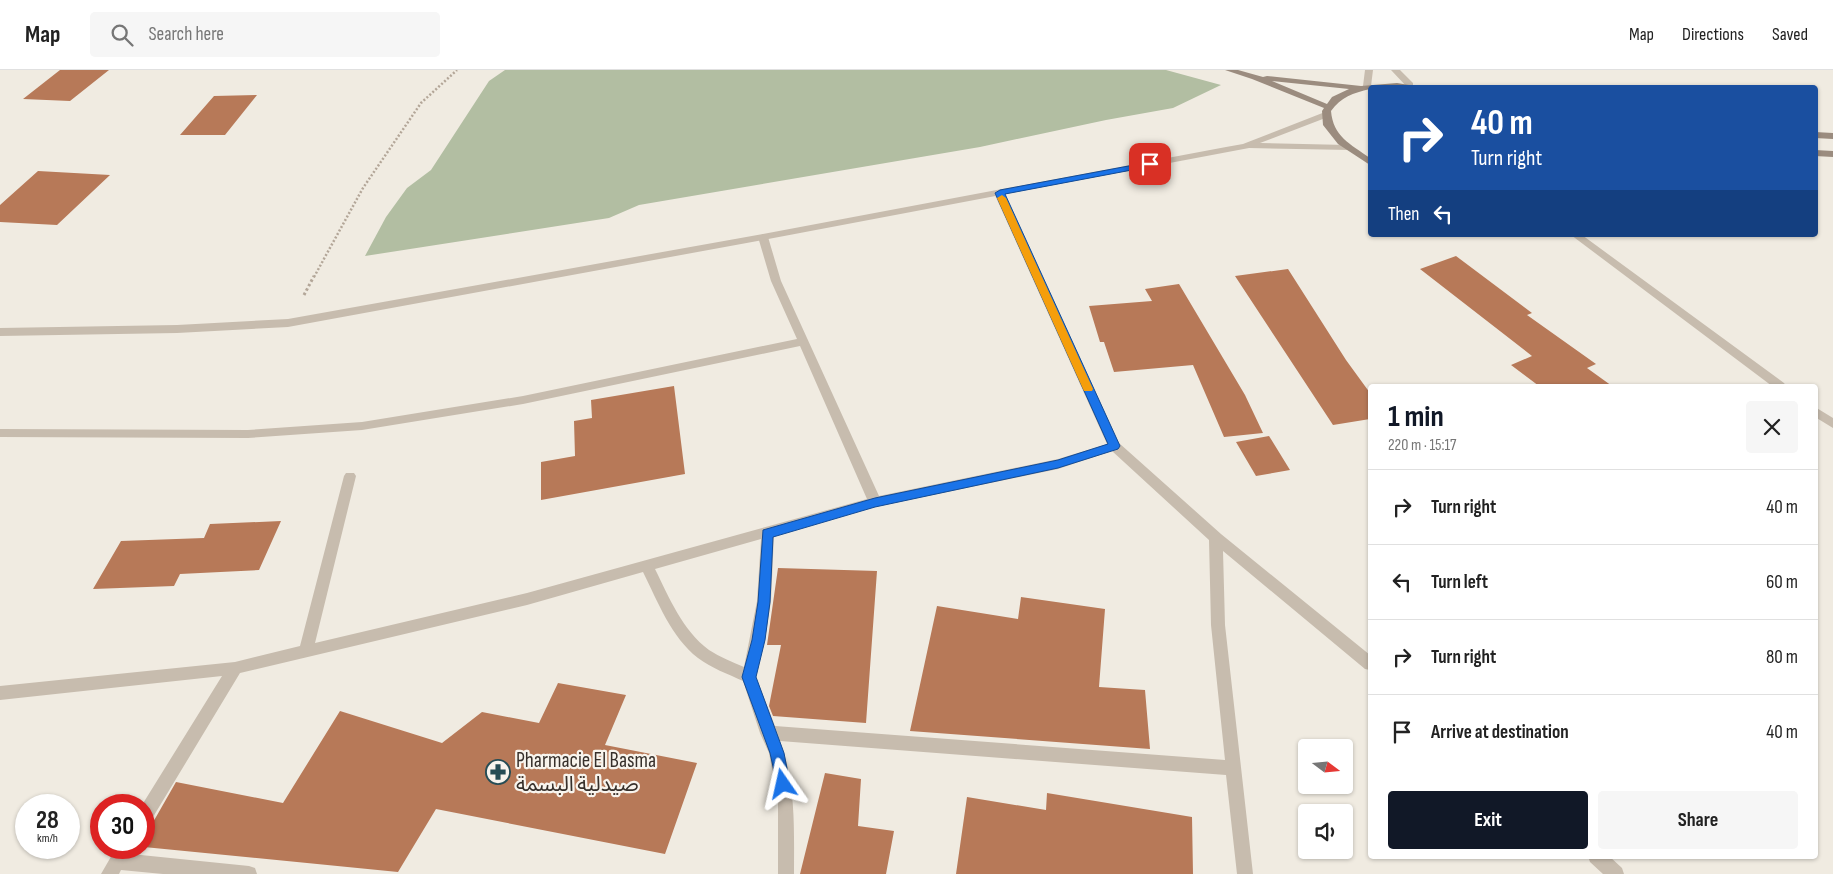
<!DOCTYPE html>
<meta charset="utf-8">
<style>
body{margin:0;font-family:"Sofia Sans Condensed","Noto Sans Arabic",sans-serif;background:#f6f6f6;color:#222;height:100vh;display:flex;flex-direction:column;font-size:19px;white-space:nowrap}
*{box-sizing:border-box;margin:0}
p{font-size:16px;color:#767676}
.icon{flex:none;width:28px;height:28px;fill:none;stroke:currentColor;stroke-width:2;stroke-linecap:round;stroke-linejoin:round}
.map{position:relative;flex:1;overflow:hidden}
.details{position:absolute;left:1368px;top:314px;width:450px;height:475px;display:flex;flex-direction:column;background:#fff;border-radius:5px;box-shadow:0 1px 4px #0004}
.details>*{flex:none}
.hud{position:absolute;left:1368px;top:15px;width:450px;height:152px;border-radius:5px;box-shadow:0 1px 4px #0004;background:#1a4fa0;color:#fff;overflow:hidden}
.needle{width:32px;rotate:106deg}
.buttons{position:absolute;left:1298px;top:669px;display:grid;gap:10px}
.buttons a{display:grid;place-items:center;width:55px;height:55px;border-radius:5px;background:#fff;box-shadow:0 1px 4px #0004;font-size:25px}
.speed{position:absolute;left:15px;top:724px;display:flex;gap:10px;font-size:25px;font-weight:700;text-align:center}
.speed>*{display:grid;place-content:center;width:65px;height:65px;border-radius:50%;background:#fff;box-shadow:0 1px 4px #0004;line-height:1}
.speed small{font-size:12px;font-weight:400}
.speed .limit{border:8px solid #d22;background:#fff;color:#111}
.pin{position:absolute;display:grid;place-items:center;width:42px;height:42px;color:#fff;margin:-21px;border-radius:10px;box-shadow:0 2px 8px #0006}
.me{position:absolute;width:55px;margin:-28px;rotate:349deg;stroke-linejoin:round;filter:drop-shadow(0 0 4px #0008)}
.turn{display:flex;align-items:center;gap:18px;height:105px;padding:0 20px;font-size:22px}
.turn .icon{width:65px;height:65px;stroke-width:2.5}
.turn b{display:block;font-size:35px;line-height:42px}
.then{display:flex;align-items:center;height:48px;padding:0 20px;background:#0003;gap:10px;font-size:19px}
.round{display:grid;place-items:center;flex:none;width:52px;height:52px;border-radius:5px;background:#f6f6f6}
.headline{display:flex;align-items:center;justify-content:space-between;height:85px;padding:0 20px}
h1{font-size:30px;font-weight:700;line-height:38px;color:#111827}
.cta{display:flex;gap:10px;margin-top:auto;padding:10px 20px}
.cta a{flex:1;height:58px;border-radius:5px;background:#111827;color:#fff;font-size:20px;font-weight:700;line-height:58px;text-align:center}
.cta a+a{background:#f6f6f6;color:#222}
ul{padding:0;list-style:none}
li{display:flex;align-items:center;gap:15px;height:75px;padding:0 20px;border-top:1px solid #e0e0e0}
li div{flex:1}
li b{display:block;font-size:19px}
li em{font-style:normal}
header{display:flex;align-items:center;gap:30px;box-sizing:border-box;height:70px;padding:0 25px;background:#fff;border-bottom:1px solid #e0e0e0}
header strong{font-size:24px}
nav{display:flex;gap:28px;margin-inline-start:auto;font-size:18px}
.search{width:350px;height:45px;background:#f6f6f6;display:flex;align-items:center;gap:12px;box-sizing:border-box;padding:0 18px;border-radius:5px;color:#767676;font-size:19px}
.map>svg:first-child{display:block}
</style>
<header>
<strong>Map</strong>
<div class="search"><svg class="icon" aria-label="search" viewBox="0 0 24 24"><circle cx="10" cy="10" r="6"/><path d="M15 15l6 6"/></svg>Search here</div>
<nav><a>Map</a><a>Directions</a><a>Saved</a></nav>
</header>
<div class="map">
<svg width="1833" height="804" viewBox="0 0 1833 804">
<rect width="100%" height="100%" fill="#f0ebe1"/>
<path fill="#b2bea2" d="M505,0H1166L1221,15L1173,38L1106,50L980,77L639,135L609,148L365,186L386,147L407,118L431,100L489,11Z"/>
<path fill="#b77958" d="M60,0H109L70,31L23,29Z
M257,25L225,65H180L214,26Z
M38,101L110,105L57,155L0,152V135Z
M1456,186L1532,243L1527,245L1596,294L1587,298L1612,316H1539L1511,295L1532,286L1420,199Z
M1288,199L1346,290L1370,323V349L1333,355L1235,206Z
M1179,214L1245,325L1263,363L1224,367L1193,295L1114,302L1104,272H1100L1089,236L1152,231L1145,219Z
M674,316L685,404L541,430V392L575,386L574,351L592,348L591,330Z
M1269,366L1290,400L1256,406L1236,372Z
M281,451L259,500L180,504L174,516L93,519L121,471L204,468L210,454Z
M778,498L877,501L866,653L773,646L769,636L781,575H767Z
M1021,527L1105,539L1099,617L1145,620L1150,679L910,661L937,536L1018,549Z
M558,613L626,625L605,675L697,693L665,784L436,739L398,802L144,777V768L176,712L283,733L340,641L442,673L482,642L539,653Z
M825,703L861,709L858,756L894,761L886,804H800Z
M1047,723L1192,747L1193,804H956L967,727L1046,740Z"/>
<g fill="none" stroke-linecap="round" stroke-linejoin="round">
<path stroke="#b3a698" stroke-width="2.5" stroke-dasharray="2 2" stroke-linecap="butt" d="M314,207L363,118L421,33L457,0"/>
<path stroke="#b3a698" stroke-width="3" stroke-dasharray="2.5 2.5" stroke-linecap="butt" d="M304,225L314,206"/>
<path fill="#c7bcae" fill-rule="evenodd" d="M999,120L1004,123L1119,373L1221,464L1370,585V600L1365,599L1223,481L1225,555L1253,804H1237L1226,705L780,671C796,714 794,759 794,804H778V730L769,683L760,663L743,611C728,604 711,598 698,588C671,567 658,532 643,502L527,535L240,603L150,752L144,754V735H142L222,606L0,630V616L235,592L300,576L344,406L346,403H354L356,406L315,573L527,523L867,429L800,276L523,334L362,360L248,368L0,367V359L248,360L362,352L523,326L797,269L771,211L758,167L763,164L768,167L781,211L879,426L1058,389L1107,374L994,123ZM1112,381L1209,470L1211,555L1225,690L775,656L756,607L765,570L771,531L774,465L875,437L1058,399ZM761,469L757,531L744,597C732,592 720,587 709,580C682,560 669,527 655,499Z
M116,778H133L131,784L249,796L255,798L257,804H163L121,800L119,804H101Z
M1588,786H1609L1622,798L1624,804H1603L1590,792Z"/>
<path fill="#c7bcae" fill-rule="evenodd" d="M1365,0H1373L1371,16L1367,19L1363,16Z
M1391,0H1400L1413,13V17H1407Z
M1325,42L1329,45L1328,47L1260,73L1347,75L1350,76V80L1249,78L763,170L288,257L177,263L0,266V258L177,255L288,249L763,164L1226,77L1243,74Z
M1571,165H1582L1784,313L1786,316H1772Z
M1815,337L1833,348V358L1815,347Z"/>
<path fill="#9b8c7f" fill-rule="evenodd" d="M1225,0H1238L1263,7L1267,6L1361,16L1397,13L1427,18H1370V19C1353,23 1341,27 1331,41C1333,66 1350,74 1370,88V95L1338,74L1323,55L1322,41L1324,38L1252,9ZM1272,11L1349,19L1332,27L1327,34Z
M1815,62L1833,63V69L1815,68Z
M1815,80L1833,81V87L1815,86Z"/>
</g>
<path fill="#1a73e8" stroke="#114b97" d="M1150,92L1155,94L1153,96L1005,124L1120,376L1118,379L1058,398L875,437L773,467L770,532L765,570L756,607L784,683L790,714L788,719L783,721L778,719L770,683L742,607L752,570L758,532L763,460L875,428L1058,390L1108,374L995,123L1000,120Z"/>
<path fill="#f59e0b" d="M1002,125L1006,128L1093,319L1092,321H1084L1083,319L997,128Z"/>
<defs>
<symbol id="pharmacy-ring" viewBox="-11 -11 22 22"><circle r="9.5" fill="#f8f4ed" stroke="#264c54" stroke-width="1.5"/><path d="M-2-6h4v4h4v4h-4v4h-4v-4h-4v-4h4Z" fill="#264c54"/></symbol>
</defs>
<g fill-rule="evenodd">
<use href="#pharmacy-ring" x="484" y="688" width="28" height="28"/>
</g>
<g text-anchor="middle" stroke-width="4.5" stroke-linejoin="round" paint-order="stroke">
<g font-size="21" fill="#37302b" stroke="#f8f4ed" text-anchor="start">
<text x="516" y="697">Pharmacie El Basma<tspan x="516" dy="24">صيدلية البسمة</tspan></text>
</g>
</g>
</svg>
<div class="buttons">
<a><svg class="needle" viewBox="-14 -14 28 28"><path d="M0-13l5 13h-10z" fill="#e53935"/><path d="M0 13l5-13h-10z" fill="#767676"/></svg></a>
<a><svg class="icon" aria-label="sound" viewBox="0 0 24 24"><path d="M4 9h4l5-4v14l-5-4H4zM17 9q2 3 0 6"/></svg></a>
</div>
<div class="speed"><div>28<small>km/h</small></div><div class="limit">30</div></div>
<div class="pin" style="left:1150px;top:94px;background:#d93025"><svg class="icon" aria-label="arrive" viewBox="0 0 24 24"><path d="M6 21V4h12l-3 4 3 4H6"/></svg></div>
<svg class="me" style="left:783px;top:714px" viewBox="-20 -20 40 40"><path d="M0-17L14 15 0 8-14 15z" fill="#1a73e8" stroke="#fff" stroke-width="4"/></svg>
<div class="hud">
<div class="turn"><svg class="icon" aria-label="right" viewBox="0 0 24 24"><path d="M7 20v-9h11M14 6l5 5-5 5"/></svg><div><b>40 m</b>Turn right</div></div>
<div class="then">Then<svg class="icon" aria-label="left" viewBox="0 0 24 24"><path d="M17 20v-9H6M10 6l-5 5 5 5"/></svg></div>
</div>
<section class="details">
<div class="headline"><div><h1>1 min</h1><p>220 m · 15:17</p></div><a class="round"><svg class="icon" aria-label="close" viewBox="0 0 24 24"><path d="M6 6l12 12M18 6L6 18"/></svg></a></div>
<ul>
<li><svg class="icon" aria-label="right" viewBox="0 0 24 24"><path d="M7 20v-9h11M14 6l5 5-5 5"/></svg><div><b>Turn right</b></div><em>40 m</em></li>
<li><svg class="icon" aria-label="left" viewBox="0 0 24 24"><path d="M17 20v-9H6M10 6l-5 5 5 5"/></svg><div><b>Turn left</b></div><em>60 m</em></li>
<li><svg class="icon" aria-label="right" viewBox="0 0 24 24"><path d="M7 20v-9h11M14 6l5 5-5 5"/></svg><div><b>Turn right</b></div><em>80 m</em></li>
<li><svg class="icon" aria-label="arrive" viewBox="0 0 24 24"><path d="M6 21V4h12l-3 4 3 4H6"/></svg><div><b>Arrive at destination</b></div><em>40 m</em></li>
</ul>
<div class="cta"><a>Exit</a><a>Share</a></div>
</section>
</div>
